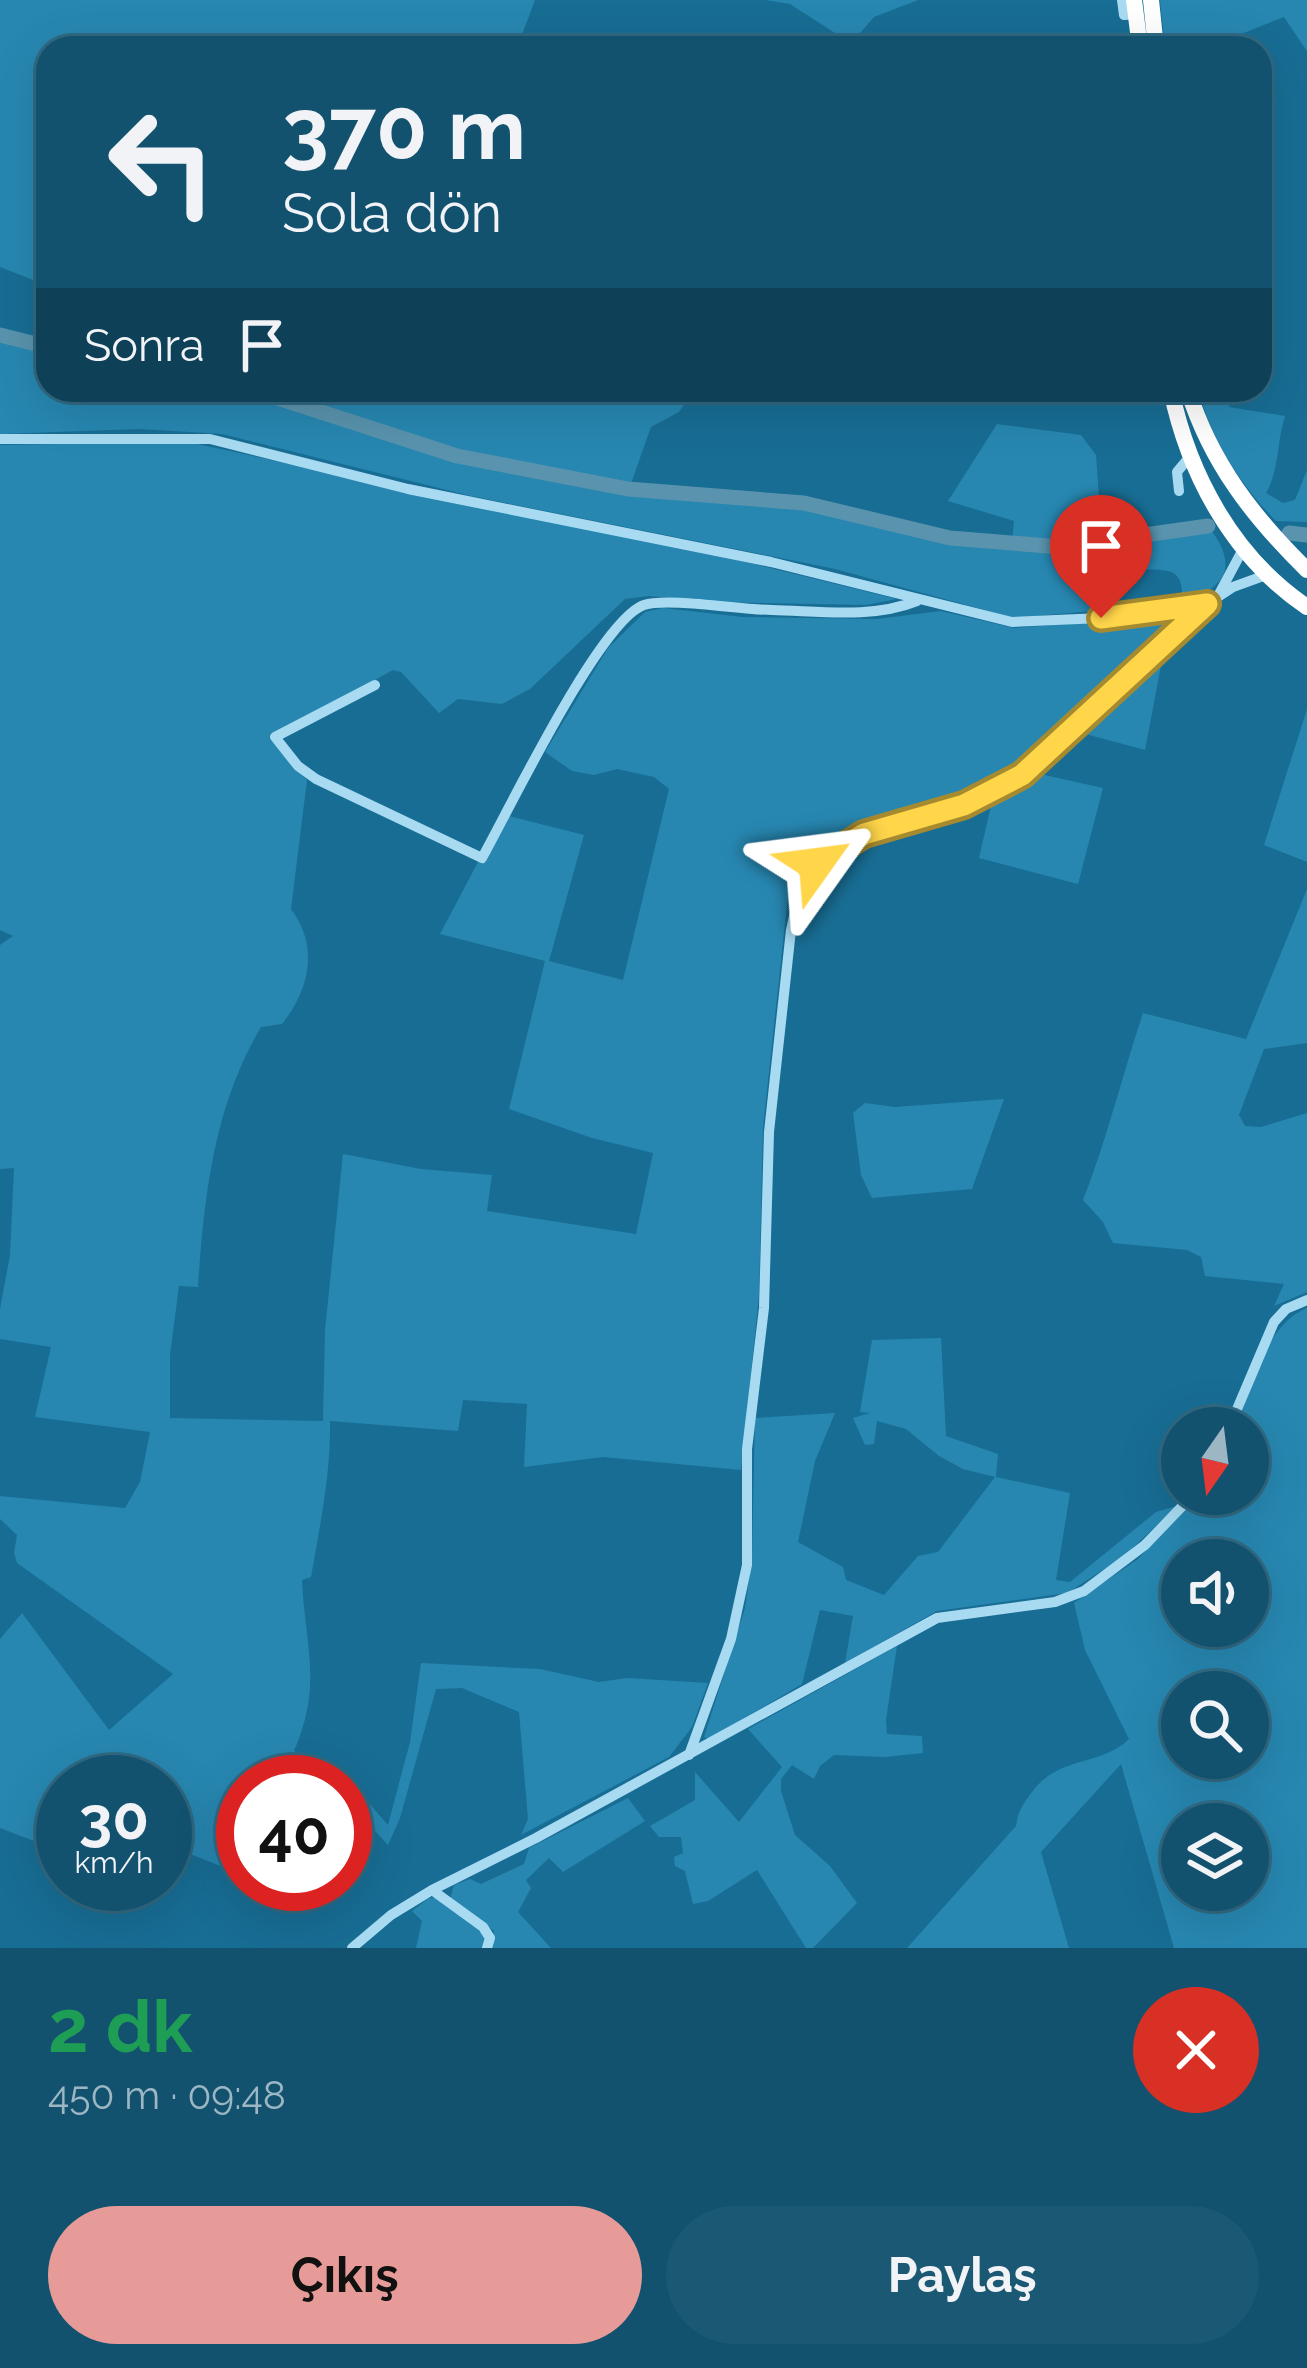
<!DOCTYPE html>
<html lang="tr">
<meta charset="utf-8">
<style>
body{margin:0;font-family:Raleway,sans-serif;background:#1b5874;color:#f1f3f6;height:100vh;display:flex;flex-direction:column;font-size:45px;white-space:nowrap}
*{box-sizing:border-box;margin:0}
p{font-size:39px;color:#9cb6c3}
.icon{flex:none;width:66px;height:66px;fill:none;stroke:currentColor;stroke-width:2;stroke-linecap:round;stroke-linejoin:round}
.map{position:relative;height:1948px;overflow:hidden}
.details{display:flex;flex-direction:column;background:#12526f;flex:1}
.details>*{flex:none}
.hud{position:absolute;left:36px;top:36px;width:1236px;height:366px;border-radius:36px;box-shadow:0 12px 48px #0002,0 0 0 3px #316982;background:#12526f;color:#f1f3f6;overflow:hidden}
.needle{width:78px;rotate:194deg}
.controls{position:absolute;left:1161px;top:1407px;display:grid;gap:24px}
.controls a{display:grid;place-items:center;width:108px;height:108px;border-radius:50%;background:#12526f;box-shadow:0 12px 48px #0002,0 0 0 3px #316982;font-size:60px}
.speed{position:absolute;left:36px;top:1755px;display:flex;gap:24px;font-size:60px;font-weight:700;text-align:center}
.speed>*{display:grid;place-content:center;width:156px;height:156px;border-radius:50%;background:#12526f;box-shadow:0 12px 48px #0002,0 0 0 3px #316982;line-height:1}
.speed small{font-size:30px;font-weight:400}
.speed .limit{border:18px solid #d22;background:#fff;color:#111}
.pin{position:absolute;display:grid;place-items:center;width:102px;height:102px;color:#fff;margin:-123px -51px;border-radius:50% 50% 50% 0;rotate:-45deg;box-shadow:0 0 12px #0007}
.pin .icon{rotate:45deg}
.me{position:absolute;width:132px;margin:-66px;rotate:59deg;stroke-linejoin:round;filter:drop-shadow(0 0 9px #0008)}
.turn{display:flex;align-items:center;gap:42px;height:252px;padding:0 48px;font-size:54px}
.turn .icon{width:156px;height:156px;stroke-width:2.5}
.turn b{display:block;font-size:84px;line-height:102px}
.then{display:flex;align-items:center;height:114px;padding:0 48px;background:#0003;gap:24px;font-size:45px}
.round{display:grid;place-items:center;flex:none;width:126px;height:126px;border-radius:63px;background:#1b5874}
.head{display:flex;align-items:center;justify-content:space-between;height:204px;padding:0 48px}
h1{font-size:72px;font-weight:700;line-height:90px;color:#1e9e55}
.cta{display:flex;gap:24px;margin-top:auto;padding:24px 48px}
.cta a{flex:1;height:138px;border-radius:72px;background:#e69b98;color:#111;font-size:48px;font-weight:700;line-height:138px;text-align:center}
.cta a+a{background:#1b5874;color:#f1f3f6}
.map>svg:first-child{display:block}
</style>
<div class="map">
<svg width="1307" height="1948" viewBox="0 0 1307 1948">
<rect width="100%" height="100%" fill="#186d94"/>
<path fill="#2787b1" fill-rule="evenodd" d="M0,0H535L517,48H48V390H694L679,412L651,427L629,489L804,503L890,527L950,538L1012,543L1014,521L948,501L997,424L1081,435L1096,455L1102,540L1208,526C1239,565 1228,588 1182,601C1186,549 1142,584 1117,560L1091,567L1086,577L1104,610L1014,618L835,569L471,496L222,434L140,429L0,434V334L33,336L46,285L0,267Z
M766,0H918L874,17L847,48H832L838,35L790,4Z
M1160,0H1307V51L1284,17L1216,44V48H1165Z
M1198,390H1231L1229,407L1285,416C1277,440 1279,472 1266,493L1283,503L1295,500L1307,470V522L1276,521C1239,483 1213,442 1198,390Z
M188,442L729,558L897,599L866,605L716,602L649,596L625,599L530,689L502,704L458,699L439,713L401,672L393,670L269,738L307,780L291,909C319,946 310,989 282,1024L261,1027C214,1106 204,1196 198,1287L179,1286L170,1355V1418L323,1421L325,1330L343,1154L421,1169L492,1175L487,1211L636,1234L653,1153L592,1138L509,1109L545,961L440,934L478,862L483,863L509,816L584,835L549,961L623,980L669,789L654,777L617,769L594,775L572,771L545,752L608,648L645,612L663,608L743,617L877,619L941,611L1014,628L1181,616L1030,760L987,788L955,801L880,819L855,829L798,868L791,867L763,1128L759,1295L741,1470L603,1457L524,1467L527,1404L463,1400L458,1431L330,1421C331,1474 320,1525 311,1577L302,1580C305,1647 323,1684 294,1751L340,1770L388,1825L410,1742L421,1663L540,1669L599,1682L627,1678L708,1683L692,1727L669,1757L521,1835L528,1819L519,1712L462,1688L436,1689L400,1818L388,1845L345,1798V1782H243V1871H233L165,1844V1782H63V1852L0,1828V1639L22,1613L109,1730L173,1674L17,1563L14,1553L17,1535L0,1519V1496L125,1508L140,1482L150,1432L35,1417L51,1347L0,1339V1309L10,1255L14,1168L0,1169V945L13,936L0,930V445Z
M1163,655L1145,750L1078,732Z
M1307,709V862L1264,845Z
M1031,772L1103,788L1078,884L979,858L993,797Z
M1307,889V1043L1264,1049L1239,1115L1245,1126L1261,1127L1307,1113V1292L1274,1306L1284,1284L1205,1276L1201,1257L1187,1250L1113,1243L1103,1222L1083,1200C1107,1139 1122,1076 1143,1013L1246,1039Z
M1004,1099L972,1189L872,1198L861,1175L853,1113L865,1103L895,1107Z
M1307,1308V1948H1174L1121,1764L1041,1852L1069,1948H907L1016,1826C1018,1811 1023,1804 1032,1792C1059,1755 1100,1767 1129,1739L1085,1650L1074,1603L1138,1559L1201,1494H1248V1428H1235C1250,1388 1265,1325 1307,1308ZM1182,1560H1248V1626H1182ZM1182,1692H1248V1758H1182ZM1182,1824H1248V1890H1182Z
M941,1338L946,1436L998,1454L996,1477L1070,1493L1056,1580L1070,1582L1156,1512L1177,1506L1122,1558L1067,1593L937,1611L845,1663L853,1616L820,1610L802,1684L709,1739L704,1737L745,1608L752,1557L755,1418L835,1413L815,1461L798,1542L843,1567L846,1580L884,1595L918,1556L938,1552L995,1477L963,1469L939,1456L906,1429L877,1421L874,1444L865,1445L853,1418L870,1413L860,1412L872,1340Z
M897,1646L886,1720L887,1734L922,1736L923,1753L885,1757L834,1755L820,1766L814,1779L792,1765L781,1779V1791L795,1835L830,1866L857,1903L813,1948H806L757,1870L708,1901L693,1904L685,1871L675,1866L674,1857L683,1853L681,1837H659L650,1826L695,1800V1772L739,1822L782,1767L748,1729Z
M628,1798L645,1821L563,1872L549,1858L526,1880L531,1888L518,1912L551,1948H491L494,1931L450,1899L454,1885L470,1879L481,1884L524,1864L529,1848Z
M429,1898H435L480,1929L486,1942L482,1948H416L422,1921L412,1911Z"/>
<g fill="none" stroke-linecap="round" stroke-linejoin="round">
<path stroke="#5993ad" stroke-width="15" d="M0,335L48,347
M253,390L457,456L628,489L804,503L950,538L1060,547L1208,526
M1289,533L1307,535"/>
<path stroke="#a8dbf1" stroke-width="10" d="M1122,0L1124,15L1137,14
M0,439H210L408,489L771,562L1012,622L1101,618L1204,605
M1179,491L1177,472L1192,454
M1219,594L1242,551
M375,685L275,737L298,766L316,779L482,858C509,810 600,620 644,605C667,597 742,610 772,610C819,611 872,619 917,601
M1229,1428L1274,1322L1286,1309L1307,1300
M689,1755L731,1639L747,1565V1449L764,1308L769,1132L791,930L801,884L816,864L845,842L885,826L964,805L1022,775L1207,604L1233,587L1266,575
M432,1890L483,1927L490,1938L487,1948
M352,1948L391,1915L432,1890L536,1838L937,1618L1055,1602L1084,1591L1145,1545L1194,1494"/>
<path stroke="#fff" stroke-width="16" d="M1134,0L1140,48
M1151,0L1156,48
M1171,390C1189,476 1234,558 1307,607
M1188,390C1211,463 1253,517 1307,570"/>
</g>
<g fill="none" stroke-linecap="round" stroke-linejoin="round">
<defs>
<path id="route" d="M816,864L864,834L964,805L1022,775L1207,604L1101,618"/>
</defs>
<use href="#route" stroke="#a68a30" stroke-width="30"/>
<use href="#route" stroke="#ffd54a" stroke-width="21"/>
</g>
</svg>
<div class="controls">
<a><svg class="needle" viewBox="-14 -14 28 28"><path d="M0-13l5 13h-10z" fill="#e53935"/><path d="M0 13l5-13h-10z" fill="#9cb6c3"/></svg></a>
<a><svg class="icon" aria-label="sound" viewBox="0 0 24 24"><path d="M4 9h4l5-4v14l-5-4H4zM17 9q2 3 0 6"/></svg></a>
<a><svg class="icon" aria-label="search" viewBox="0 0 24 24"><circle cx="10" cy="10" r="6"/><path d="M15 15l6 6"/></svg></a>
<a><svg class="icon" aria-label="layers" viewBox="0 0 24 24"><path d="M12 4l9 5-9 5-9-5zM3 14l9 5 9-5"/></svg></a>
</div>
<div class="speed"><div>30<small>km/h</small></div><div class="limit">40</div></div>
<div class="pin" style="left:1101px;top:618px;background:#d93025"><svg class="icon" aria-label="arrive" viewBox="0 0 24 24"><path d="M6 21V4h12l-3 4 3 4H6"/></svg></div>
<svg class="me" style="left:816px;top:864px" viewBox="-20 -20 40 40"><path d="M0-17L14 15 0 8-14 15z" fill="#ffd54a" stroke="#fff" stroke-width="4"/></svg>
<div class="hud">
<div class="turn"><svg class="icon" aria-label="left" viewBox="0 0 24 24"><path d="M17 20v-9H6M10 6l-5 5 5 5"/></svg><div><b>370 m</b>Sola dön</div></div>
<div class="then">Sonra<svg class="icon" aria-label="arrive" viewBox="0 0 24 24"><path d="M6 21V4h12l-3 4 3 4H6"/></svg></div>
</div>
</div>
<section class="details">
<div class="head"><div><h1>2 dk</h1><p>450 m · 09:48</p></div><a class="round" style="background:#d93025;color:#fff"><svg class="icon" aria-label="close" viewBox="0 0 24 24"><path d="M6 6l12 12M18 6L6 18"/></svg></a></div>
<div class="cta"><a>Çıkış</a><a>Paylaş</a></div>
</section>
